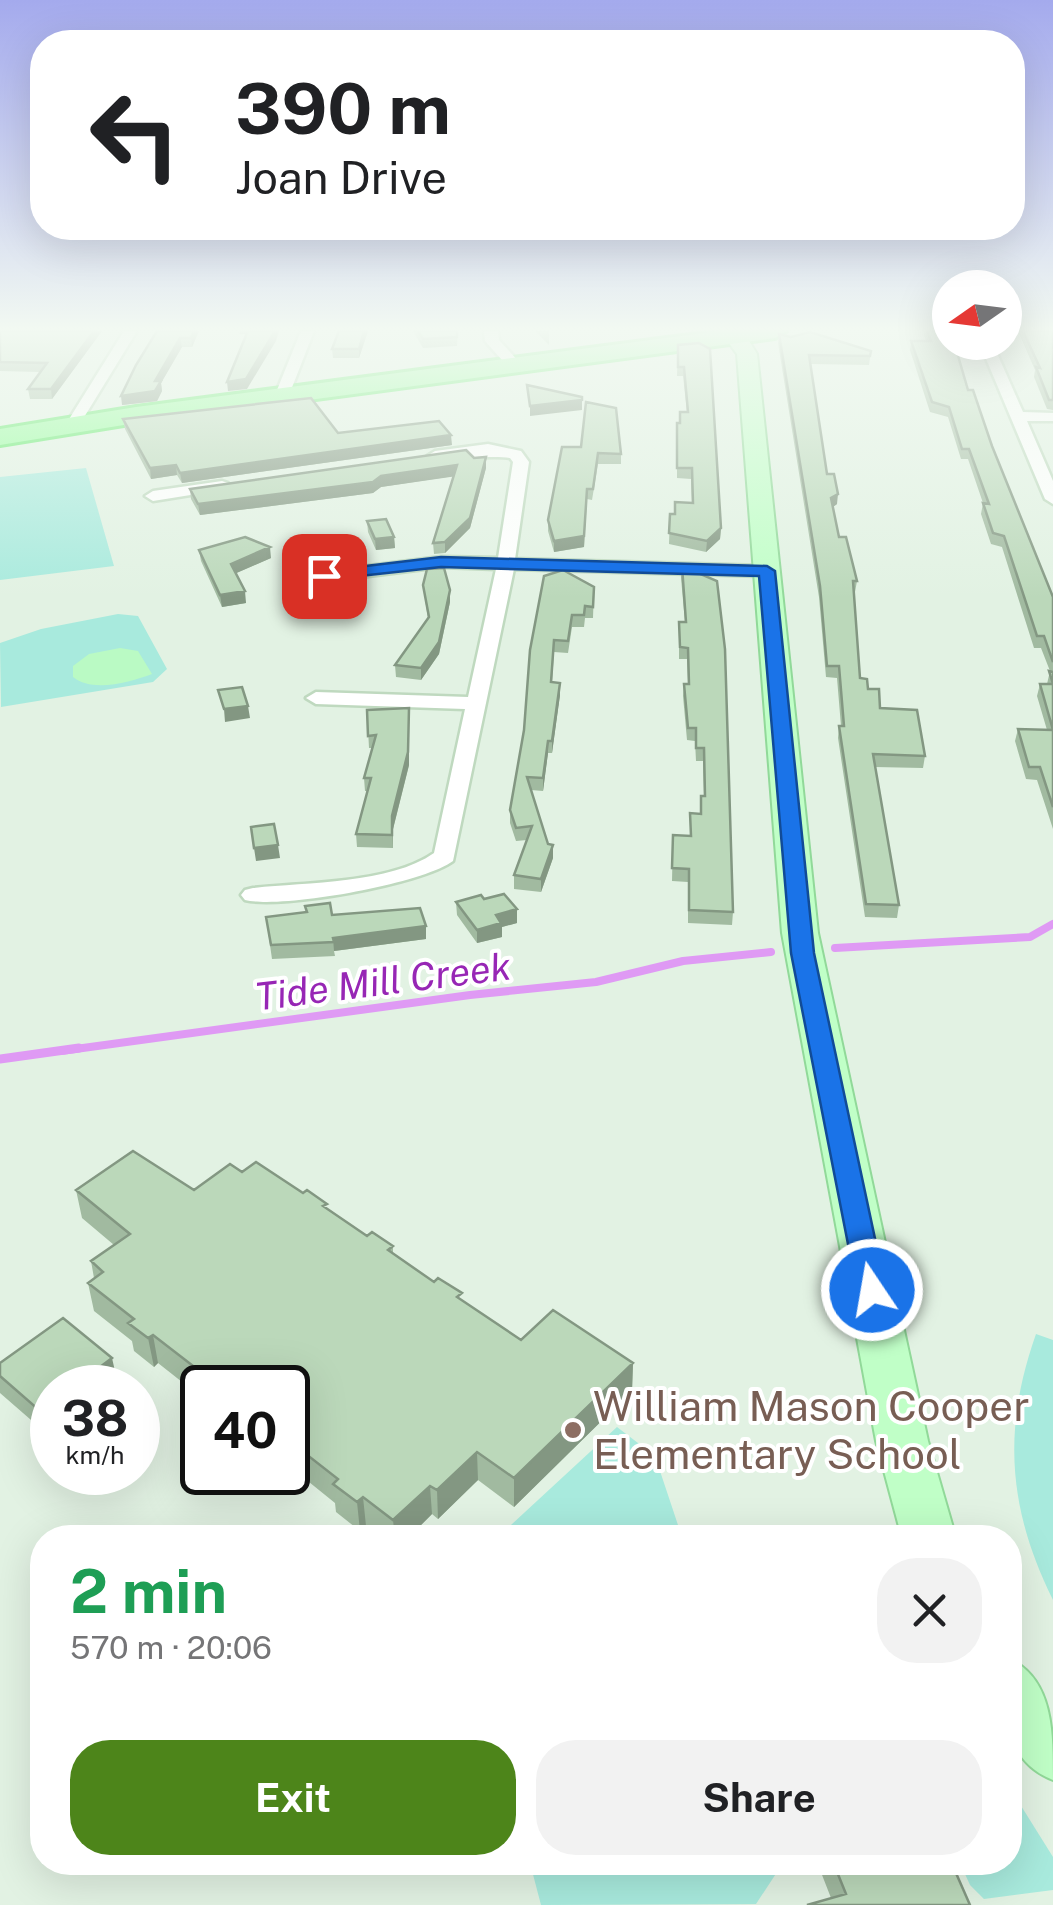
<!DOCTYPE html>
<meta charset="utf-8">
<style>
body{margin:0;font-family:"Public Sans",sans-serif;background:#f2f2f2;color:#202124;height:100vh;display:flex;flex-direction:column;font-size:38px;white-space:nowrap}
*{box-sizing:border-box;margin:0}
p{font-size:32px;color:#757577}
.icon{flex:none;width:55px;height:55px;fill:none;stroke:currentColor;stroke-width:2;stroke-linecap:round;stroke-linejoin:round}
.map{position:relative;flex:1;overflow:hidden}
.sheet{position:absolute;left:30px;top:1525px;width:992px;height:350px;display:flex;flex-direction:column;background:#fff;border-radius:40px;box-shadow:0 10px 40px #0002}
.sheet>*{flex:none}
.banner{position:absolute;left:30px;top:30px;width:995px;height:210px;border-radius:40px;box-shadow:0 10px 40px #0002;background:#fff;color:#202124;overflow:hidden}
.needle{width:65px;rotate:256deg}
.fabs{position:absolute;left:932px;top:270px;display:grid;gap:20px}
.fabs a{display:grid;place-items:center;width:90px;height:90px;border-radius:50%;background:#fff;box-shadow:0 10px 40px #0002;font-size:50px}
.speed{position:absolute;left:30px;top:1365px;display:flex;gap:20px;font-size:50px;font-weight:700;text-align:center}
.speed>*{display:grid;place-content:center;width:130px;height:130px;border-radius:50%;background:#fff;box-shadow:0 10px 40px #0002;line-height:1}
.speed small{font-size:25px;font-weight:400}
.speed .limit{border:5px solid #111;border-radius:15px;background:#fff;color:#111}
.pin{position:absolute;display:grid;place-items:center;width:85px;height:85px;color:#fff;margin:-42px;border-radius:20px;box-shadow:0 5px 15px #0006}
.me{position:absolute;width:110px;margin:-55px;rotate:348deg;stroke-linejoin:round;filter:drop-shadow(0 0 8px #0008)}
.turn{display:flex;align-items:center;gap:35px;height:210px;padding:0 40px;font-size:45px}
.turn .icon{width:130px;height:130px;stroke-width:2.5}
.turn b{display:block;font-size:70px;line-height:85px}
.round{display:grid;place-items:center;flex:none;width:105px;height:105px;border-radius:40px;background:#f2f2f2}
.summary{display:flex;align-items:center;justify-content:space-between;height:170px;padding:0 40px}
h1{font-size:60px;font-weight:700;line-height:75px;color:#1e9e55}
.primary-button{display:flex;gap:20px;margin-top:auto;padding:20px 40px}
.primary-button a{flex:1;height:115px;border-radius:40px;background:#4d851a;color:#fff;font-size:40px;font-weight:700;line-height:115px;text-align:center}
.primary-button a+a{background:#f2f2f2;color:#202124}
.map>svg:first-child{display:block}
</style>
<div class="map">
<svg width="1053" height="1905" viewBox="0 0 1053 1905">
<rect width="100%" height="100%" fill="#e2f2e3"/>
<path fill="#a8eadd" d="M86,468L114,566L0,580V477Z
M118,614L138,616L167,669L153,682L1,707L0,643L41,629Z
M1036,1334L1053,1340V1600C1008,1509 1002,1430 1036,1334Z
M617,1427L655,1456L682,1537H498Z
M1010,1788L1053,1857V1890L984,1899L970,1885L960,1863L1010,1862Z
M530,1863L783,1862V1863L756,1904L541,1905Z"/>
<path fill="#bafac4" d="M120,648L138,651L152,674C131,682 92,693 73,677V666L89,654Z"/>
<g fill="none" stroke-linecap="round" stroke-linejoin="round">
<path stroke="#df9af4" stroke-width="8" d="M835,948L1030,937L1053,924
M61,1051L470,995L596,982L683,961L771,952"/>
<path stroke="#df9af4" stroke-width="9" d="M0,1059L79,1048"/>
<defs>
<path id="street" d="M124,331H137L78,427H68L66,424Z
M301,331H314L291,390L294,395L282,398L277,390Z
M484,331H498L499,340L520,363V369H510L485,341Z
M979,342H992L1023,412L1053,413V421H1027L1053,481V504L1045,499Z
M488,444L521,451L529,462L515,559L767,566L776,571L767,576L514,569L453,861C422,884 282,909 245,900L241,895L245,890L253,888C306,882 390,884 434,853L465,709L316,704L306,698L316,692L468,697L496,569L441,567L296,585L287,580L296,575L441,557L498,558L513,462L510,458C488,454 438,463 427,456L435,451Z
M222,481L228,483V489L153,501L145,496L153,491Z"/>
<path id="secondary" d="M720,331H743L757,354L818,933L928,1441L956,1538H902L876,1441L782,933L737,354Z
M1010,1659C1053,1680 1053,1731 1053,1780C998,1758 1010,1708 1010,1659Z"/>
<path id="primary" d="M720,331H786L775,338L136,423L0,445V429L136,407Z"/>
</defs>
<use href="#street" stroke="#bfd9bf" stroke-width="5"/>
<use href="#secondary" stroke="#91d999" stroke-width="4"/>
<use href="#primary" stroke="#59ea62" stroke-width="6"/>
<use href="#street" fill="#fff" fill-rule="evenodd"/>
<use href="#secondary" fill="#c0ffc7" fill-rule="evenodd"/>
<use href="#primary" fill="#8fff97" fill-rule="evenodd"/>
</g>
<path fill="#a1baa0" d="M0,331H102L52,399H30L28,389L40,372L0,371Z
M157,331H199L192,347H182L161,383L162,391L157,401L122,405Z
M368,331L359,358H333L332,349Z
M413,331H458L457,346L423,348Z
M535,331H549V345Z
M923,331H950L968,390L1053,597V829L1037,780L1026,779L1015,741L1018,729L1047,730L1037,696L1040,684H1047L1050,671L1041,648H1034L1002,547L991,544L981,514L983,503L968,459H961L948,417L930,412L910,350L911,341H926Z
M1018,331H1053V410L1047,409L1034,377L1035,370Z
M779,334L791,337L871,351L869,365L811,364L827,474L837,504L833,507L839,537L857,581L855,592H854L860,678L880,708L925,756L923,768L875,767L899,905L897,918L865,917L838,738L839,726H841L837,678L826,677L819,597L778,343Z
M699,343L721,528L720,539L706,552L669,544L670,514H674L692,503L691,479L677,478V423H680L687,412L683,376H677L678,345Z
M123,419L338,433L452,445L182,483L177,475L151,479L125,429Z
M562,447L621,454V464H598L592,500L587,499L584,547L554,552L548,531V520Z
M486,457V468L470,528L445,553L434,554L433,543L454,476L381,487L373,493L200,515L191,499L190,489Z
M367,521L394,537L395,548L376,550L368,532Z
M199,550L271,558L236,573L246,603L222,607L201,561Z
M682,566L733,912L732,925L688,923V882L672,881L673,835L690,836V813L700,814L701,796H704L703,761H696L695,741L687,740L683,696L684,684H688L687,659H679V622H685L681,578Z
M423,585L450,590V602L439,654L421,680L396,677L395,665L428,619Z
M594,587L593,618H585L584,627H572L568,653L554,652L552,682L560,695L552,753H548L543,791L531,790L548,844L553,845V858L541,892L514,889V875L527,840L516,841L510,823V810L524,730L530,650Z
M367,710L409,765L393,829V848L357,847L356,834L368,791H365L364,778L373,748H369Z
M484,899L517,909V923L502,927V937L477,943L457,915L456,902Z
M332,915L426,939L334,951L335,956L272,959L266,917Z
M242,1172L328,1210L367,1236L393,1246V1254L521,1340L633,1363L632,1391L514,1507L478,1480L438,1519L432,1514L408,1538H381L366,1526L360,1531L336,1512L335,1503L288,1465V1388H202V1406L197,1402L196,1393L158,1363L154,1367L134,1351L132,1341L94,1311L88,1283L94,1278L91,1261L114,1245L82,1218L76,1190H194Z
M0,1363L117,1380L46,1433L0,1393Z
M817,1862H942L831,1898Z"/>
<path fill="#839782" d="M94,331H102L52,399L51,389Z
M194,331H199L192,347L191,338Z
M275,331H279L276,341L247,389L228,391L227,382Z
M364,331H368L359,358V349Z
M180,338L182,347L161,383L162,391L157,401L122,405L121,396L155,381Z
M582,400V410L530,416V406Z
M451,435L452,445L182,483L180,473Z
M486,457V468L470,528L445,553V542Z
M176,465L177,475L151,479L150,468Z
M457,465V476L381,487L373,493L200,515L198,504Z
M587,489L584,547L554,552V541Z
M838,494L837,504L830,509L831,498Z
M721,528L720,539L706,552L707,541Z
M394,537L395,548L376,550L375,539Z
M270,547L271,558L232,575L231,564Z
M450,590V602L439,654L421,680V668Z
M245,591L246,603L222,607L220,595Z
M560,683V695L552,753V741Z
M248,706L250,718L225,722L224,709Z
M409,720V765L393,829V848L392,816Z
M548,741V753L543,791V778Z
M278,845L280,858L256,861L254,848Z
M553,845V858L541,892V879Z
M517,909V923L502,927V937L477,943V930L496,915Z
M426,926V939L334,951L333,938Z
M153,1335L158,1363L154,1367L148,1338Z
M112,1358L117,1380L106,1388H72Z
M633,1363L632,1391L514,1507V1478Z
M52,1402V1428L46,1433L40,1411Z
M477,1452L478,1480L438,1519L437,1490Z
M430,1486L432,1514L408,1538H395L393,1520Z
M363,1497L366,1526L360,1531L357,1502Z"/>
<path fill="#bbd8ba" stroke="#839782" stroke-width="2.5" d="M0,331H94L51,389H28L47,363L0,362Z
M157,331H194L191,338H180L155,381H161L155,391L121,396L136,365Z
M242,331H275L246,379L227,382L247,333H241Z
M339,331H364L359,349H332Z
M418,331H457V337L423,339Z
M927,331H950V342H954L968,390H973L992,446L1053,597V662L1044,636H1037L1004,536L993,533L983,503L989,504L969,449H962L949,407L932,402L911,341H931Z
M1023,331H1053V400H1049L1036,367L1040,368Z
M810,332L871,351L870,356L809,355L827,474H834L838,494L831,498L839,537H846L857,581H853L860,678L867,679L868,689H879L880,708L917,710L925,756L873,754L899,905L866,904L839,726H844L839,666H827L820,586L779,334L791,337Z
M699,343L710,349L721,528L707,541L669,533L670,514H675V502L693,503L692,468H677V423H680V412H688L684,367H678V345Z
M527,385L582,397V400L530,406Z
M311,398L338,433L439,421L451,435L180,473L176,465L150,468L123,419Z
M586,402L616,408L621,454L598,453L593,489H587L584,536L554,541L548,520L562,447H581Z
M466,450L474,458L486,457L470,518L445,542L433,543L457,465L381,476L373,482L198,504L190,489Z
M386,519L394,537L375,539L367,521Z
M245,537L270,547L231,564L245,591L220,595L199,550Z
M682,566L717,581L725,649L733,912L689,910V869L672,868L673,835L691,836L690,813L701,814V796H705L704,748H696V728H688L684,684H689L688,648L680,647L679,622H686Z
M444,568L450,590L439,642L421,668L395,665L429,617L423,585L427,569Z
M563,570L594,587L593,607L585,606L584,615H572L568,641L554,640L551,682L560,683L552,741H548L543,778L527,777L548,844L553,845L541,879L514,875L532,826L516,828L510,810L524,730L530,650L544,576Z
M1049,671L1053,672V807L1040,767H1029L1018,729L1053,730L1040,684H1053Z
M242,687L248,706L224,709L218,690Z
M409,708L408,752L392,816V835L356,834L371,778H364L376,735L368,736L367,710Z
M274,824L278,845L254,848L251,827Z
M504,894L517,909L496,915L501,923L477,930L456,902L481,895L484,899Z
M330,903L332,915L420,908L426,926L333,938L334,942L271,945L266,917L307,912L305,906Z
M133,1151L194,1190L230,1164L242,1172L256,1162L303,1193L307,1190L327,1204L323,1206L367,1236L372,1232L393,1246L388,1250L434,1282L438,1278L462,1293L457,1297L521,1340L553,1310L633,1363L514,1478L477,1452L437,1490L430,1486L393,1520L363,1497L357,1502L333,1484L338,1479L288,1440V1388H220L219,1386L211,1388L192,1373L197,1369L153,1335L148,1338L128,1323L134,1319L88,1283L103,1272L91,1261L130,1234L76,1190Z
M63,1318L112,1358L72,1388H52V1402L40,1411L0,1376V1363Z
M833,1862H942L944,1866L952,1864L970,1905H807L846,1894Z"/>
<linearGradient id="sky" x2="0" y2="1"><stop stop-color="#a4aaed"/><stop offset="0.55" stop-color="#f2f9f2"/><stop offset="1" stop-color="#f2f9f2" stop-opacity="0"/></linearGradient>
<rect width="1053" height="598" fill="url(#sky)"/>
<path fill="#1a73e8" stroke="#114b97" stroke-width="2.5" d="M441,557L767,566L775,571L814,953L886,1290L882,1297L872,1300L862,1297L857,1290L791,953L759,576L441,567L324,580L316,576L324,571Z"/>
<circle fill="#8d6e63" stroke="#fff" stroke-width="4" cx="573" cy="1430" r="10"/>
<g text-anchor="middle" stroke-width="8" stroke-linejoin="round" paint-order="stroke">
<g font-size="38" font-style="italic" fill="#9726b5" stroke="#fff">
<text transform="translate(383 982) rotate(-7)" y="13">Tide Mill Creek</text>
</g>
<g font-size="42" fill="#785e54" stroke="#fff" text-anchor="start">
<text x="593" y="1421">William Mason Cooper<tspan x="593" dy="48">Elementary School</tspan></text>
</g>
</g>
</svg>
<div class="fabs">
<a><svg class="needle" viewBox="-14 -14 28 28"><path d="M0-13l5 13h-10z" fill="#e53935"/><path d="M0 13l5-13h-10z" fill="#757577"/></svg></a>
</div>
<div class="speed"><div>38<small>km/h</small></div><div class="limit">40</div></div>
<div class="pin" style="left:324px;top:576px;background:#d93025"><svg class="icon" aria-label="arrive" viewBox="0 0 24 24"><path d="M6 21V4h12l-3 4 3 4H6"/></svg></div>
<svg class="me" style="left:872px;top:1290px" viewBox="-20 -20 40 40"><circle r="17" fill="#1a73e8" stroke="#fff" stroke-width="3"/><path d="M0-11L8 9 0 5-8 9z" fill="#fff"/></svg>
<div class="banner">
<div class="turn"><svg class="icon" aria-label="left" viewBox="0 0 24 24"><path d="M17 20v-9H6M10 6l-5 5 5 5"/></svg><div><b>390 m</b>Joan Drive</div></div>
</div>
<section class="sheet">
<div class="summary"><div><h1>2 min</h1><p>570 m · 20:06</p></div><a class="round"><svg class="icon" aria-label="close" viewBox="0 0 24 24"><path d="M6 6l12 12M18 6L6 18"/></svg></a></div>
<div class="primary-button"><a>Exit</a><a>Share</a></div>
</section>
</div>
